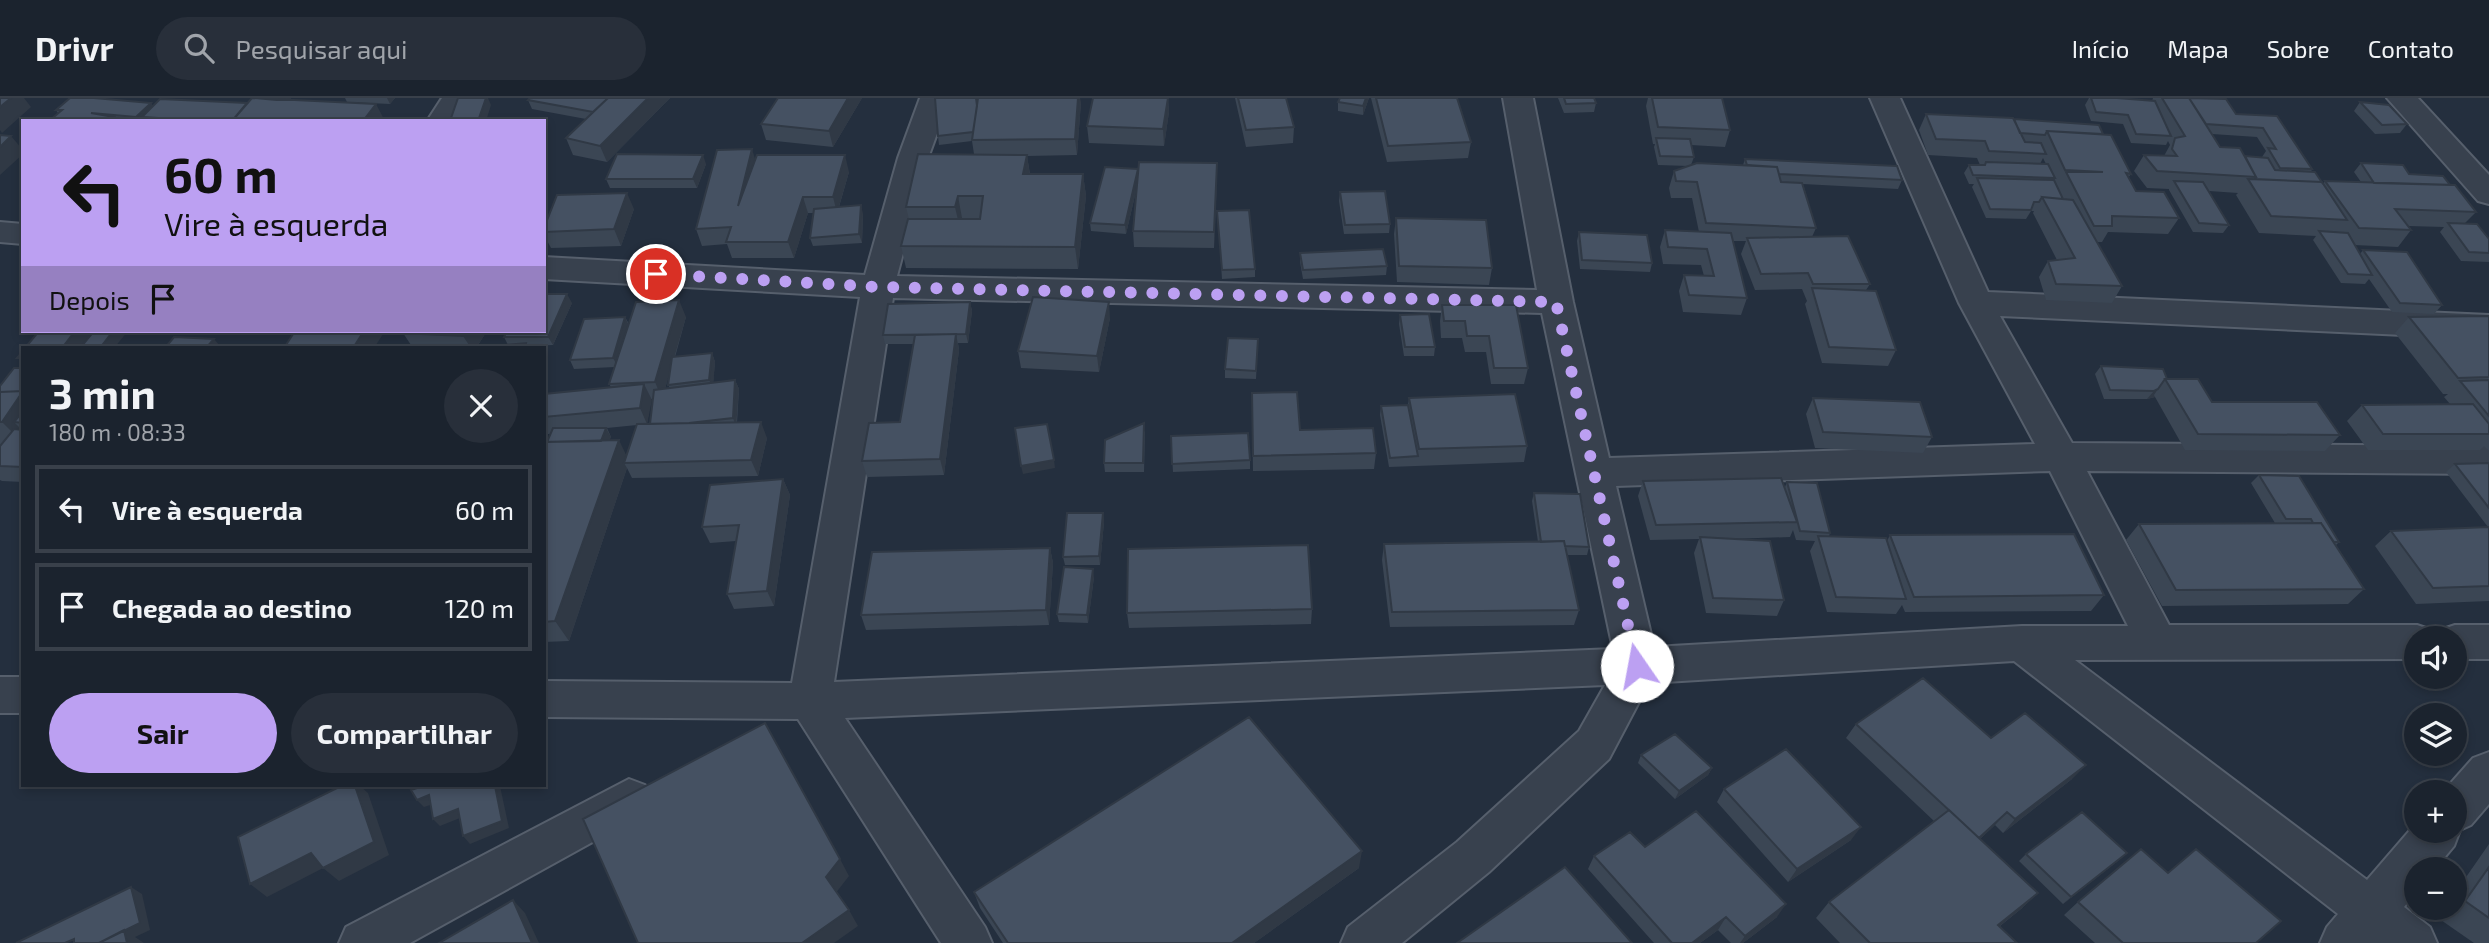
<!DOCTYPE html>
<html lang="pt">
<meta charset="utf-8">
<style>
body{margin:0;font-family:"Exo 2",sans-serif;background:#282f3a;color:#f1f3f6;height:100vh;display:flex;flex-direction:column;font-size:26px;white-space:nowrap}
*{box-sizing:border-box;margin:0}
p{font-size:23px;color:#a0a4aa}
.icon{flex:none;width:38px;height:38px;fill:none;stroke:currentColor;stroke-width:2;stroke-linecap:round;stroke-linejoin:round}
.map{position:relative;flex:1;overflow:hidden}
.drawer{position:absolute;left:21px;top:248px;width:525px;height:441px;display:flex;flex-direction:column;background:#1b232e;border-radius:0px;box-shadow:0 4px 10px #0003,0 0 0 2px #39404a}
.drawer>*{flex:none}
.guide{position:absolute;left:21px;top:21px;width:525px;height:214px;border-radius:0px;box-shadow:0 4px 10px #0003,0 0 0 2px #39404a;background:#bca0f2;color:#111;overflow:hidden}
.buttons{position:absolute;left:2404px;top:528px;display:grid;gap:14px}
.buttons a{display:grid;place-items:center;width:63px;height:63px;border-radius:50%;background:#1b232e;box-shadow:0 4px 10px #0003,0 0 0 2px #39404a;font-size:35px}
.pin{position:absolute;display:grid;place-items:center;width:60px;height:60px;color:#fff;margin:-30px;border:4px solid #fff;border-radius:50%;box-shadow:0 2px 7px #0007}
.me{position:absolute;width:77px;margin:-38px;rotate:348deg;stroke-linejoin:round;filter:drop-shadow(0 0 5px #0008)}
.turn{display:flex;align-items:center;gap:24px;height:147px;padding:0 28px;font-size:32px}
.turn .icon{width:91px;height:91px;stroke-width:2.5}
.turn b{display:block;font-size:49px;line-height:60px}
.then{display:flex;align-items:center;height:66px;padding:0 28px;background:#0003;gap:14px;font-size:26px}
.round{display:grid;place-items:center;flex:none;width:74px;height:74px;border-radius:37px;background:#282f3a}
.headline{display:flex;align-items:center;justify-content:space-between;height:119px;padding:0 28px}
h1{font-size:42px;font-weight:700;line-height:52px}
.cta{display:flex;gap:14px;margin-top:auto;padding:14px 28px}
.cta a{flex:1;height:80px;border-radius:42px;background:#bca0f2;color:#111;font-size:28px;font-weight:700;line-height:80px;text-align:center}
.cta a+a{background:#282f3a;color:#f1f3f6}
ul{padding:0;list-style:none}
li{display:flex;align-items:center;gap:21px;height:88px;margin:0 14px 10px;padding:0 14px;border:4px solid #39404a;border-radius:0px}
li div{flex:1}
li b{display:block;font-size:26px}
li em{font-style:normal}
header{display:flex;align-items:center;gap:42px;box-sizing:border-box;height:98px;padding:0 35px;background:#1b232e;border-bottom:2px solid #39404a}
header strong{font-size:33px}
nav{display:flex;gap:38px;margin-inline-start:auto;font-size:24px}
.search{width:490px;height:63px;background:#282f3a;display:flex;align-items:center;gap:18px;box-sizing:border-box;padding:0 24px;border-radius:38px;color:#a0a4aa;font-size:26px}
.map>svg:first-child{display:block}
</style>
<header>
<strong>Drivr</strong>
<div class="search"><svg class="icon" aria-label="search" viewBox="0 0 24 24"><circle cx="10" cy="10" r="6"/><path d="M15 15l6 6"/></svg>Pesquisar aqui</div>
<nav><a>Início</a><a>Mapa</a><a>Sobre</a><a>Contato</a></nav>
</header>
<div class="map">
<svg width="2489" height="845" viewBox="0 0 2489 845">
<rect width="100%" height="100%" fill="#242f3e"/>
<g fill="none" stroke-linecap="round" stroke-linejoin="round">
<defs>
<path id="minor" d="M442,0H472L457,23H427Z
M920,0H950L928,60L897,178L1537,192L1503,0H1533L1573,204L1609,360L2035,346L1959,205L1870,0H1900L1988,194L2489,217V241L2000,218L2072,345L2489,348V376L2087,373L2169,527H2417L2432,532L2436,541H2417V561L2075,562L2367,782L2417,724V733H2455V695H2442L2473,660L2489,654V706L2471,727L2460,732L2454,748L2434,772H2417V793L2404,809L2430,829L2437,845H2320L2327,829L2338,816L2014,563L1649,585L1609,661L1489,774L1402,845H1341L1348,829L1457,744L1579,633L1605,587L845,620L985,829L992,845H941L798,621L544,619V583L792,585L860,199L544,181V159L865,177L898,60ZM893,200L1542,215L1613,551L834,584ZM2050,373L2128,528H2022L1654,549L1616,388Z
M2387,0H2418L2489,77V106L2478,103Z
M0,124L23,126V146L0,144Z
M2455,527H2489V561H2455V541H2436L2440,532Z
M0,579H23V615H0Z
M629,681L645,687L651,701L645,715L410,845H339L346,829Z"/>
</defs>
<use href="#minor" stroke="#565f6c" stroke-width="4"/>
<use href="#minor" fill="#38414e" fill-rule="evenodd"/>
</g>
<path fill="#3b4654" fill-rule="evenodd" d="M252,0H291L289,2L385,23H49L58,15L56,12L151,5L153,8L247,5Z
M345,0H395L390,6L347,4Z
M530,0H670L607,64L573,57L566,40L586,21L532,11L528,2Z
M862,0L833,49L766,42L761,26Z
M1168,0L1169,14L1164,48L1089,45L1087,28Z
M1235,0H1286L1294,29L1293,45L1246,49Z
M1369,0L1363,17L1338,13V4Z
M1371,0H1457L1471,44L1468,60L1387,64Z
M1558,0H1594L1596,5L1594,14L1564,15Z
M1648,0H1722L1730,32L1725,49L1691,47L1694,59L1691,67H1743L1745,61L1902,82L1898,91L1803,86L1816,130L1812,139L1870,186L1866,192L1896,252L1888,268L1822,265L1805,206L1807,203L1802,191L1755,192L1741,156L1746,143H1733L1747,200L1741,217L1683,214L1679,193L1684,177L1704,178L1701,167L1663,166L1660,149L1665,132L1699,134L1692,100H1671L1669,90L1674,73L1688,68L1658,67L1654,49L1655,46H1653L1646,8Z
M2089,0H2118L2152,3L2153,0H2197L2236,16L2277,18L2312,71L2311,74L2323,86L2325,83L2361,84L2354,74L2361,65L2409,76L2450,87L2476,114L2465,125L2489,141V164L2461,163L2440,134L2444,129L2408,128L2411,132L2398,149L2354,147L2360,156L2363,152L2442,207L2434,216L2392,214L2369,181L2365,186L2341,185L2313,142L2316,138L2259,135L2236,97L2238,95L2209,93L2229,127L2223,135L2193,134L2169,92V91L2147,90L2134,73L2144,57L2164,58L2170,47L2168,43L2166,47L2131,45L2123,26L2091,23L2085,7ZM2212,36L2257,39L2266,53L2262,59L2245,58L2220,49Z
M1081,4L1077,57L1027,58L1030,76H1083L1086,98L1078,171L906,170L901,148L909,121L906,109L974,56L972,43L939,47L938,38L977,6ZM962,120H980V121H962Z
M2360,4L2407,26L2400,35L2375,36L2354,13Z
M1926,16L2014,21L2103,36L2131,76L2128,80L2136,93L2179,120L2168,136L2108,134L2102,144H2097L2122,188L2112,205L2046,202L2039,179L2048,163L2057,162L2033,115L2034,113H2031L2026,121L1986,120L1972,89L1974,86H1969L1964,75L1969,67H1980L1977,60L1928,57L1919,32ZM2043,60L2046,66H2040Z
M755,61L849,74L839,109L863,116L862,145L813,148L810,140L813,115H808L794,160H732L727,146L702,148L696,131Z
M706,66L697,90H610L606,81Z
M1105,69L1217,81L1214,150L1134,149L1133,133L1137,89L1126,136L1091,133L1090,125Z
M1340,94L1390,126L1389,135L1344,136L1339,103Z
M634,111L621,148L551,150L544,137V130Z
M1396,120L1492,170L1489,187L1397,184L1394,136Z
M1218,122L1255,171V179L1222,181Z
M1579,134L1652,165L1650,174L1580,171L1577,143Z
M1300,155L1387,168L1386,177L1303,181L1300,164Z
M970,204L972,213L968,245H958L959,252L944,377L867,379L862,363L900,324L913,246H885L883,237Z
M572,205L553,247L528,248L529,250H413L403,235L405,233H487L476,250L508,247L504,239Z
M1442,207H1516L1528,270L1524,286H1491L1486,254H1465L1462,240H1441L1440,223Z
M1400,217L1435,249L1434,258H1404L1399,226Z
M2489,218V352H2488L2484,348L2480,352H2368L2347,323L2362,307L2450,306L2444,299L2448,296H2443L2395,235L2409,219Z
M625,219L629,226L686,219L675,259L712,255L715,264L713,285L735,282L739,291L737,325L767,340L758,378L632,380L627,370L569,543L544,544V344H547L551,336H544V296L611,289L609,286L615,269L574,271L570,262ZM669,276L668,287L670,290L665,291ZM651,301H653L650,326H647ZM637,327L626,357L609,342L611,339L607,330Z
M1110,220L1099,274L1021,270L1018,253Z
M1258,241L1256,281L1225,280V271Z
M2101,268L2167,281L2212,304L2340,337L2325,353L2185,352L2155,299L2147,301H2104L2095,276Z
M23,270V384L2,383L0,382V288Z
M1409,300L1527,348L1524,364L1389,369L1380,317L1381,308L1408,307Z
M1813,300L1932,339L1923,355L1815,350L1806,316Z
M1252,311L1300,332L1376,355L1374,371L1253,373Z
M1145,333L1144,374H1105L1104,365Z
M1171,338L1250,362V371L1173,374Z
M2489,365V429H2488L2446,374L2455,366Z
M2259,377L2339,444L2336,447L2364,491L2348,506L2162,508L2126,442L2139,426L2275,425L2251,385Z
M783,381L790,397L774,508L734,511L727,496L736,443L710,445L702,429Z
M1643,383L1785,389L1787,384L1830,435L1829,438L1887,443L1890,437L2104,497L2091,513L1905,514L1902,507L1896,516L1827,514L1810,453L1815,443L1796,442L1793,432L1790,439L1728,441L1784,502L1777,518L1706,515L1694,455L1699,441L1650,442L1638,398Z
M1534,395L1589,449L1587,457H1567L1579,512L1574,527L1390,529L1382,462L1384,446L1538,444L1532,403Z
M1103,415L1104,424L1100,467H1065L1063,459Z
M2489,429V503L2416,506L2375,448L2391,433Z
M1050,450L1053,465L1049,527L866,532L861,517Z
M1094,479L1088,525L1059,524L1057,516Z
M1312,511L1311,526L1129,530L1127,515Z
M1856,626L1991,640L2072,681L2003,735L1995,727L1980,741L2038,795L2021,811L2000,828L2017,845H1840L1816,820L1829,804L1934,723L1846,640Z
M1641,657L1712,670L1708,677L1675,701L1638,665Z
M1724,691L1851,742L1788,784L1717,704Z
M2489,746V845H2474L2438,820L2445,810H2455V795Z
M1645,749L1777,819L1743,845H1731L1718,832L1700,845H1654L1588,771L1594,758Z
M2026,756L2119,762L2063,806L2019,763Z
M1359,770L1254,845H1003L980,810L974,794Z
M2168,775L2256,845H2095L2064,817L2078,804Z"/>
<path fill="#303945" d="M11,0H24L31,9L2,35L0,32V9Z
M277,0H291L278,14L273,5Z
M387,0H395L390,6Z
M486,0H488L491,7L486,23H478Z
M648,0H670L607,64L600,48Z
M848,0H862L833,49L829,33Z
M1078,0H1080L1081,4L1077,57L1075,41Z
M1168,0L1169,14L1164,48L1163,31Z
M1366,0H1369L1363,17V8Z
M151,5L157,14L142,19L144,23H139L136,19Z
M376,6L385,23H363Z
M11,38L23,52V56L0,77V49Z
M752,51L757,67L738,108Z
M703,57L706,66L697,90L693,81Z
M845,57L849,74L837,115L833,99Z
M1027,57L1030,78L1023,76Z
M1217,65V81L1214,150V134Z
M1138,71L1139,80L1126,136L1125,127Z
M1083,76L1086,98L1078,171L1075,149Z
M627,95L634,111L621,148L614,131Z
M958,98L962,120L960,131L955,109Z
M803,99L808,115L794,160L788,144Z
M861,107L863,116L862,145L859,136Z
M567,196L572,205L553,247L548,239Z
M679,202L686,219L662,301L655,284Z
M970,204L972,213L968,245L966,236Z
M1109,204L1110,220L1099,274L1097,258Z
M625,219L629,228L618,269L613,260Z
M75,233H102L89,250H62Z
M113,233H128L114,250H100Z
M364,233H385L374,250H353Z
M467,233H487L476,250H471L463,238Z
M956,236L959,252L944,377L940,361Z
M214,241L221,249L220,250H206Z
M712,255L715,264L713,291L709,282Z
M735,282L739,291L736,329L733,320Z
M644,286L652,302L647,326L640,310Z
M2158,291L2154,297L2155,299L2147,301L2154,293Z
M23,294V325L14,324L23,333L18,340L2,324Z
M761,324L767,340L758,378L751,362Z
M606,330L611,339L603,360L598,351Z
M619,342L629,363L624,365L627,370L569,543L555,523Z
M1054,362L1055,370L1023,376L1021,368Z
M783,381L790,397L774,508L767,493Z
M1103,415L1104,424L1100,467L1099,458Z
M1050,450L1053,465L1049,527L1046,512Z
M1093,471L1094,479L1088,525L1087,517Z
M2086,667L2072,681L2003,735L2015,721Z
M1712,670L1708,677L1675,701L1679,693Z
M355,688H360L368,695L389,757L339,783L323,770Z
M495,688H500L509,730L470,746L463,738Z
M429,697L436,705L424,709L417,702Z
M458,711L465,718L440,728L433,721Z
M2007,714L1995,727L1967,753L1979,740Z
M1861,729L1851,742L1788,784L1797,771Z
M1362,753L1359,770L1254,845H1232Z
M311,755L327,768L267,799L250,786Z
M2127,755L2119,762L2063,806L2071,799Z
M840,761L849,778L835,796L826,779Z
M131,789L142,796L150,832L135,839L144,845H99Z
M2038,795L2021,811L1981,843L1998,827Z
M513,802L525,815L539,845H532Z
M1786,806L1777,819L1743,845H1740L1745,838Z
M849,812L858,828L834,845H802Z
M1726,819L1718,832L1700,845H1692Z"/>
<path fill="#455162" stroke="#303945" stroke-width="2" d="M0,0H11L0,9Z
M70,0H94L151,5L136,19L91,15L114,19L109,23H49L62,12H56Z
M252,0L376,6L363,23H232Z
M255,0H277L276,2Z
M458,0H486L478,23H450Z
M530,0H608L593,14L528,2Z
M608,0H648L600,48L566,40Z
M778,0H848L829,33L761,26Z
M935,0H976L977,8L973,34L938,38Z
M978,0H1078L1075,41L972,42Z
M1093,0H1168L1163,31L1087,28Z
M1238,0H1286L1294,29L1246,32Z
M1340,0H1366L1363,8L1338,4Z
M1376,0H1457L1471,44L1388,48Z
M1564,0H1594L1596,5L1566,6Z
M1652,0H1722L1730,32L1658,29Z
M2091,0H2117L2155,3L2171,38L2136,36L2128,17L2096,14Z
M2162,0H2189L2220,49L2240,50L2256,79L2157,73L2144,57L2177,58L2172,51L2175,40L2185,38Z
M2189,0L2226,1L2236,16L2277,18L2312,71L2280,70L2268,50L2276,51L2263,30L2206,26Z
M160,1L247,5L232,23H206L142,19Z
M2360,4L2389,7L2407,26L2382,27Z
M1926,16L2013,20L2025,44L2041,45L2046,56L1989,53L1985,43L1936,41Z
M2014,21L2099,27L2103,36L2047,33L2045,37L2020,35Z
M2047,33L2111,37L2131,76L2126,75L2136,93L2164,94L2179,120L2112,118V128H2094L2066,74H2103L2065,72Z
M0,37L11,38L0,49Z
M1656,40L1690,41L1694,59L1660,58Z
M752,51L738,108L757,57H845L833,99H803L788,144H726L731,129L696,131L717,52Z
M617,56L703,57L693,81H606Z
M918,56L1027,57L1023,76H1083L1075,149L901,148L908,121H980L983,98H958L955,109H906Z
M2245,58L2268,60L2275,72L2315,74L2323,86L2322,84L2255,81L2256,79Z
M1745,61L1897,68L1902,82L1779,76L1777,69L1747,67Z
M1139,64L1217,65L1214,134L1133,133Z
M1986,64L2048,66L2055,80L1973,77L1969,67H1985Z
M1697,65L1777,69L1781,84L1802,85L1816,130L1706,125L1697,84L1676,83L1674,73Z
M2361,65L2403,67L2409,76L2443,78L2450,87L2374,85Z
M1105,69L1138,71L1125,127L1090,125Z
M1977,80L2054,82L2063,101L2042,99L2039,104H2034L2031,112L1990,111Z
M2248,81L2322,84L2347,122L2271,118Z
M2174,83L2203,84L2229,127L2199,125Z
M2325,83L2455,87L2476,114L2395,111L2411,132L2359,130Z
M1385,93L1390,126L1345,127L1340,94Z
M627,95L614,131L544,134V130L557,97Z
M2042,99L2073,102L2122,188L2056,186L2048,163L2075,160Z
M861,107L859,136L810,140L814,111Z
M1249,112L1255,171L1222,172L1217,113Z
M1396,120L1486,122L1492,170L1399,168Z
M2448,125L2477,126L2489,141V155L2469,154Z
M1665,132L1731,135L1747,200L1689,197L1684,177L1714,178L1707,151L1668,149Z
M2319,133L2348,135L2372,177L2348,176Z
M1579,134L1647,137L1652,165L1582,162Z
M1848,138L1870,186H1813L1808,175L1761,176L1747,140Z
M1383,151L1387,168L1303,172L1300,155Z
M2363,152L2407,154L2442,207L2400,205Z
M1812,190L1876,193L1896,252L1829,249Z
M544,196H567L548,239H504L507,233H544Z
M1033,199L1109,204L1097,258L1018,253Z
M679,202L655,284L609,286L636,204Z
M970,204L966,236L883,237L888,206Z
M1442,207H1516L1528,270H1494L1489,238H1467L1465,223H1444Z
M1429,216L1435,249H1405L1400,217Z
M2489,218V279L2458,280L2409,219Z
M625,219L613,260L570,262L584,221Z
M39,233H75L62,250H25Z
M94,233H113L100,250H80Z
M295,233H364L353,250H284Z
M405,233H467L463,238L403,235Z
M956,236L940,361L862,363L869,325L900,324L915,237Z
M174,239L214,241L206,250H165Z
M1228,240L1258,241L1256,273L1225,271Z
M526,245L525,250H474Z
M23,253V260H17Z
M712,255L709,282L668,287L672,259Z
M2101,268L2163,271L2167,281H2165L2158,291L2154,293L2110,292Z
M14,270H23V293L0,294V288Z
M2165,281H2198L2212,304H2317L2340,337L2198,336Z
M735,282L733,320L689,325L650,326L654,292Z
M2489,282V318L2460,283Z
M644,286L640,310L544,319V296Z
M23,293L2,324H0V294Z
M1297,294L1300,332L1373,330L1376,355L1253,358L1252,295Z
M1515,296L1527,348L1419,351L1409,300Z
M1813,300L1920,304L1932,339L1823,334Z
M2473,306L2489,326V336H2383L2362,307Z
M1408,307L1418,358L1390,360L1381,308Z
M23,313V325L14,324Z
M761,324L751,362L624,365L637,326Z
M1144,325L1143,365H1104L1105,342Z
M1047,326L1054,362L1021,368L1015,330Z
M553,330H606L601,343L547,344Z
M14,331L23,332V369L0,368V348Z
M1248,335L1250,362L1172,366L1171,338Z
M619,342L555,523L544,524V344Z
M2489,365V410L2455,366Z
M2259,377L2299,378L2339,444H2334L2321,425H2313L2311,421H2286Z
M1781,380L1797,424L1656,427L1643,383Z
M783,381L767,493L727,496L739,427L702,429L710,387Z
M1787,384L1817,385L1830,435L1800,433Z
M1534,395L1580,396L1589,449L1565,448L1564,443L1541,444Z
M1067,415H1103L1099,458L1063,459Z
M2321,425L2364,491L2176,492L2139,426Z
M2489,429V488L2433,490L2391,433Z
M2074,436L2104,497L1914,499L1890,437Z
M1818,438L1886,440L1906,501L1836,499Z
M1700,439L1770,443L1784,502L1713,500Z
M1564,443L1579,512L1392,514L1384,446Z
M1308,447L1312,511L1127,515L1128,451Z
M1050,450L1046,512L861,517L872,454Z
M1064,469L1093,471L1087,517L1057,516Z
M1923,580L1991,640L2025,615L2086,667L2015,721L2007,714L1979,740L1856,626Z
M1249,619L1362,753L1232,845H1008L974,794Z
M765,625L840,761L826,779L849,812L802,845H638L583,721Z
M1675,636L1712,670L1679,693L1641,657Z
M1786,651L1861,729L1797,771L1724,691Z
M341,688H355L374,744L323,770L311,755L250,786L238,739Z
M423,688H495L502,723L463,738L458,711L433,721L429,697L417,702L411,692Z
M1949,712L2038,795L1998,827L2017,845H1870L1829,804Z
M1696,713L1786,806L1745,838L1726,819L1692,845H1672L1594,758L1630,734L1645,749Z
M2082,714L2127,755L2071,799L2026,756Z
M2141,751L2168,775L2196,751L2281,823L2256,845H2123L2078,804Z
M1565,769L1632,845H1457Z
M2489,769V820L2465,803Z
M131,789L140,825L99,845H74V841L65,845H16Z
M513,802L532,845H439Z
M124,832L127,845H99Z"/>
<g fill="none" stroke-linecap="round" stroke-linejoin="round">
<path stroke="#bca0f2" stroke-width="12" stroke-dasharray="0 21.6" d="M656,176L878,189L1556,204L1637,568"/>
</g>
</svg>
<div class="buttons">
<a><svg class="icon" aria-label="sound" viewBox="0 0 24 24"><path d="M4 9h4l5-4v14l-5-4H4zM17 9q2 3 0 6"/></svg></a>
<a><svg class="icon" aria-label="layers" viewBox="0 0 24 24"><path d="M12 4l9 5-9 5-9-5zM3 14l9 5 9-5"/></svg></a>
<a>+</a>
<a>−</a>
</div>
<div class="pin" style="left:656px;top:176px;background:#d93025"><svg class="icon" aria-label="arrive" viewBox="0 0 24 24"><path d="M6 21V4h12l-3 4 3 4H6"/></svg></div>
<svg class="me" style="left:1637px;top:568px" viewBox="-20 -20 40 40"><circle r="19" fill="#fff"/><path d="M0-13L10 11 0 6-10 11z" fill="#bca0f2"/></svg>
<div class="guide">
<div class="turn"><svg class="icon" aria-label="left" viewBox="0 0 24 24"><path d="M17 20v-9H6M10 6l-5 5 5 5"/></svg><div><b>60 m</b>Vire à esquerda</div></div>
<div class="then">Depois<svg class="icon" aria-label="arrive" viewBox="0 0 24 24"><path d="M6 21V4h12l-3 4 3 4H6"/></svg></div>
</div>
<section class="drawer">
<div class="headline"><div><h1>3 min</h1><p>180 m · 08:33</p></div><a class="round"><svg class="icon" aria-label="close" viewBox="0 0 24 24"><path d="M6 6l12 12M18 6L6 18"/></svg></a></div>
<ul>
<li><svg class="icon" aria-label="left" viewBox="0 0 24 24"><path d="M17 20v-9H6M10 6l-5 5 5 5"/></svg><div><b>Vire à esquerda</b></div><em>60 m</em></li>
<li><svg class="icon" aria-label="arrive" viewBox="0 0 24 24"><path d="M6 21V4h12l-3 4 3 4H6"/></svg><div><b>Chegada ao destino</b></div><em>120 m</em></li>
</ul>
<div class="cta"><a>Sair</a><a>Compartilhar</a></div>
</section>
</div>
